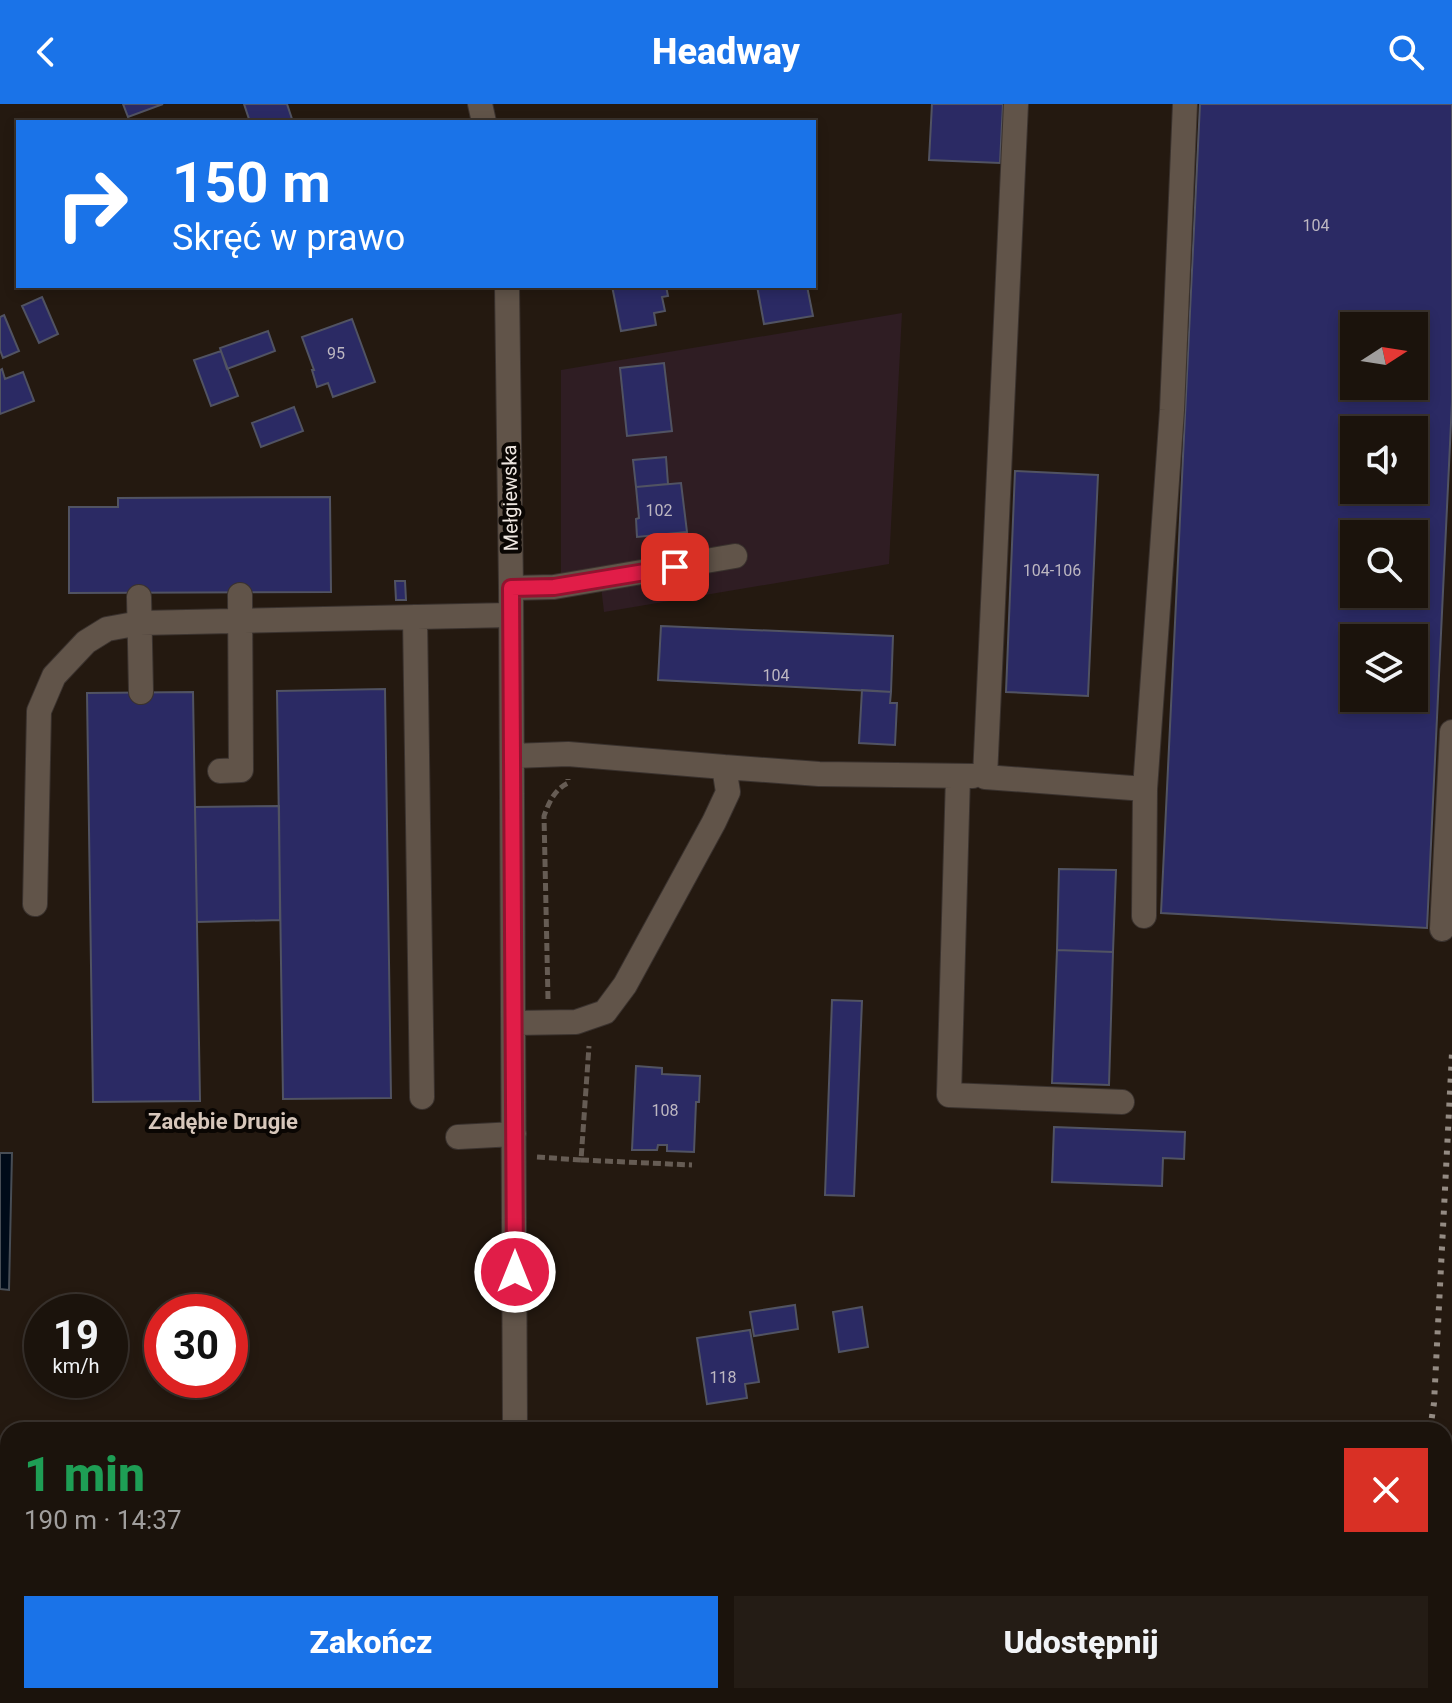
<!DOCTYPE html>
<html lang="pl">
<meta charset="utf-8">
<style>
body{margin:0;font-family:Roboto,sans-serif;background:#241c15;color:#f1f3f6;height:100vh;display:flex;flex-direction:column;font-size:30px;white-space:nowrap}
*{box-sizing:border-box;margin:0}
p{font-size:26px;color:#a09e9d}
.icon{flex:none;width:44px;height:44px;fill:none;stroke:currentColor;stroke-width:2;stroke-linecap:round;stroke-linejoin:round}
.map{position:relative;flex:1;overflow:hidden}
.side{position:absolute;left:0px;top:1318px;width:1452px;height:282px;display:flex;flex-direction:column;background:#1b130c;border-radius:24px 24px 0 0;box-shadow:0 4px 12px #0003,0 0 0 2px #39322d}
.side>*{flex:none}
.hud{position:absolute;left:16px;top:16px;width:800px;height:168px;border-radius:0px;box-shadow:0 4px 12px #0003,0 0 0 2px #39322d;background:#1a73e8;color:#fff;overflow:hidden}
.needle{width:52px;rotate:78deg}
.controls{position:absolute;left:1340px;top:208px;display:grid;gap:16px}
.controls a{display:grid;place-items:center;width:88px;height:88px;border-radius:0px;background:#1b130c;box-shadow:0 4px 12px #0003,0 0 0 2px #39322d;font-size:40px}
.speed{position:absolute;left:24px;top:1190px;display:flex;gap:16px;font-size:40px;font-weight:700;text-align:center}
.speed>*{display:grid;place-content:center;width:104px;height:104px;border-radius:50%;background:#1b130c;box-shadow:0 4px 12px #0003,0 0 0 2px #39322d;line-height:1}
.speed small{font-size:20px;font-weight:400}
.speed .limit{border:12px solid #d22;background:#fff;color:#111}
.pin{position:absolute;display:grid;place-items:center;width:68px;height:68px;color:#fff;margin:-34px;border-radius:16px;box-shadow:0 4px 12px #0006}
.me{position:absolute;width:88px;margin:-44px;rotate:0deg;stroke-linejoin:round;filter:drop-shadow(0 0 6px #0008)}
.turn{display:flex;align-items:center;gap:28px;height:168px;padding:0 24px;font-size:36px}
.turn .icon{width:104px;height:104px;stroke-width:2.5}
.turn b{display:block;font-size:56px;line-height:68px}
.round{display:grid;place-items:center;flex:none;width:84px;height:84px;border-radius:0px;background:#241c15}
.headline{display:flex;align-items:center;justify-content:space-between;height:136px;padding:0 24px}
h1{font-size:48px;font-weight:800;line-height:60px;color:#1e9e55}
.primary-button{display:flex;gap:16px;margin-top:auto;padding:16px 24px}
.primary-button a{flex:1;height:92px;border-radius:0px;background:#1a73e8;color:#fff;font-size:32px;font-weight:800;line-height:92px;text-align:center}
.primary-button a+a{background:#241c15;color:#f1f3f6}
header{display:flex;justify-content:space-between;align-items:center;height:104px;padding:0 24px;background:#1a73e8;color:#fff;font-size:36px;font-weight:800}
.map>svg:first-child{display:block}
</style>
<header><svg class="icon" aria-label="back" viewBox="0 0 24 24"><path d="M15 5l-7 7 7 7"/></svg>Headway<svg class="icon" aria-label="search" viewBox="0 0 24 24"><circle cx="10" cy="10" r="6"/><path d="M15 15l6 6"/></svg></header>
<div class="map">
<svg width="1452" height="1599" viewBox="0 0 1452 1599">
<rect width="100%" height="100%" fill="#241910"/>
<path fill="#2f1d23" d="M902,209L889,460L604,508L600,474L561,483V266Z"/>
<path fill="#000b19" stroke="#474d55" stroke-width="2" d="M0,1049H12L9,1186L0,1185Z"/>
<path fill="#2b2a64" stroke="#515362" stroke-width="2" fill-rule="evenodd" d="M123,0H163L128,13Z
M244,0H287L293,18H250Z
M932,0H1003L1000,59L929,56Z
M1200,0H1452V298L1427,824L1161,809ZM1354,222H1414V282H1354ZM1354,326H1414V386H1354ZM1354,430H1414V490H1354ZM1354,534H1414V594H1354Z
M612,182H666L668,192L662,193L665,207L654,209L656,221L621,227Z
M757,182H807L813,212L764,220Z
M42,193L58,230L39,239L22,202Z
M4,211L19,247L3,254L0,246V213Z
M352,215L375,278L333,293L328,279L317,283L312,266H314L302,233Z
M268,227L275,247L227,265L220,244Z
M221,247L238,292L211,302L194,256Z
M664,259L672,327L627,332L620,264Z
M2,265L5,275L23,268L34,297L0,310V266Z
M294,303L303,327L261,343L252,319Z
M666,353L668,380L636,383L633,356Z
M1015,367L1098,371L1088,592L1006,588Z
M681,379L687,428L637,433L636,415L639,414L636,383Z
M330,393L331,488L69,489V403H118V394Z
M395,477H405L406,496H396Z
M661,522L893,532L891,588L658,576Z
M385,585L391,994L283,995L277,587Z
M862,586L891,588L890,599H897L895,641L859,639Z
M193,588L200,997L93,998L87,589Z
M279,702L280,816L197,818L195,703Z
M1059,765L1116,766L1113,848L1057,846Z
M1057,846L1113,848L1109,981L1052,979Z
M832,896L862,897L854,1092L825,1091Z
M636,962L662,964V970L700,972L699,998H696L694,1048L667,1047V1041H658L657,1046H632Z
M1054,1023L1185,1028L1184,1055L1163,1054L1162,1082L1052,1078Z
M795,1201L798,1225L754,1232L750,1208Z
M862,1203L868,1243L839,1248L833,1208Z
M750,1226L759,1278L745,1280L747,1294L707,1300L697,1234Z"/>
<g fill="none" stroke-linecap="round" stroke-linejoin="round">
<defs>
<path id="minor" d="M480,0L484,18
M1016,0L985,673L1145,685
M507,182L511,484L515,1326
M511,484L554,483L735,452
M139,493L141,588
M415,513L422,993
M512,652L568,650L724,663L728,688L714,718L625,881L605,908L576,918L514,919
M724,663L819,670L973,672
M220,667L241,666L240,491
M958,672L949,991L1122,998
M35,800L39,607L54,572L86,538L107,525L140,519L511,511
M1144,812L1145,685L1172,306L1185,0
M1442,825L1452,628
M458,1033L514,1030
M0,1533H8
M513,1599V1592"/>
</defs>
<use href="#minor" stroke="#3a322e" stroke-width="26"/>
<path stroke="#665c54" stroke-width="5" stroke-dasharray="8 4" stroke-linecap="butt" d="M548,895L544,712C549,698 555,685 568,679V675
M537,1053L581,1056L589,942
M581,1056L692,1061"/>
<use href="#minor" stroke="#615449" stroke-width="24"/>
<path stroke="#948b83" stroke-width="6" stroke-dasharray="4 8" stroke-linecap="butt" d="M1430,1326L1434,1299L1452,949
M1384,1599L1386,1592"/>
</g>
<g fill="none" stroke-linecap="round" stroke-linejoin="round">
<defs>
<path id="route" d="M515,1168L511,484L554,483L675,463"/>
</defs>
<use href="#route" stroke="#92132f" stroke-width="20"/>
<use href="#route" stroke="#e11d48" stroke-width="14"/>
</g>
<g text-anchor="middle" stroke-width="8" stroke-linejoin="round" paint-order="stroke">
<g font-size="16" fill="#bdb7c1">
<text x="1316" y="127">104</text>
<text x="336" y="255">95</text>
<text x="659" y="412">102</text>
<text x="1052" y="472">104-106</text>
<text x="776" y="577">104</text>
<text x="665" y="1012">108</text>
<text x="723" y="1279">118</text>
</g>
<g font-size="20" fill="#eee6e0" stroke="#0a0603">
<text transform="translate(510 394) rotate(-91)" y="7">Mełgiewska</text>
</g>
<g font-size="22" font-weight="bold" fill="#d7c7bb" stroke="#0a0603">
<text x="223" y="1025">Zadębie Drugie</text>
</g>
</g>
</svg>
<div class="controls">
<a><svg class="needle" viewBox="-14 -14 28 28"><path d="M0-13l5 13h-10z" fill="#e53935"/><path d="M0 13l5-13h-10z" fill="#a09e9d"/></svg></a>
<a><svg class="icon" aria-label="sound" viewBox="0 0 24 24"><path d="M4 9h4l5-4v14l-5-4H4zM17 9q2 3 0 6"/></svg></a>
<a><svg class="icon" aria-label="search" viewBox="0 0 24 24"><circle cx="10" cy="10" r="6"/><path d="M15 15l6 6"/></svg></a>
<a><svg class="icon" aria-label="layers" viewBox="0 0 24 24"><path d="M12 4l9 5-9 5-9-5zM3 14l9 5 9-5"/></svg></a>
</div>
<div class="speed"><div>19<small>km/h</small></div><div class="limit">30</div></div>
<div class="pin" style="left:675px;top:463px;background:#d93025"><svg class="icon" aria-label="arrive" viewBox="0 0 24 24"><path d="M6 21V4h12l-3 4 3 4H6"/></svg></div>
<svg class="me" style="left:515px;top:1168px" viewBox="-20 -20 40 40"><circle r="17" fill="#e11d48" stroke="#fff" stroke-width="3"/><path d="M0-11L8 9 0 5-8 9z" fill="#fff"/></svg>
<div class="hud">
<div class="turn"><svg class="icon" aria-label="right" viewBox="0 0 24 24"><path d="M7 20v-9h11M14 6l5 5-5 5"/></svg><div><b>150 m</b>Skręć w prawo</div></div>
</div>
<section class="side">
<div class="headline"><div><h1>1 min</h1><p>190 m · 14:37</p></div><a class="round" style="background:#d93025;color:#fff"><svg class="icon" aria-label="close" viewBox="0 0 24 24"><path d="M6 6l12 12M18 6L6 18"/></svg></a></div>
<div class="primary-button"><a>Zakończ</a><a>Udostępnij</a></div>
</section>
</div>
